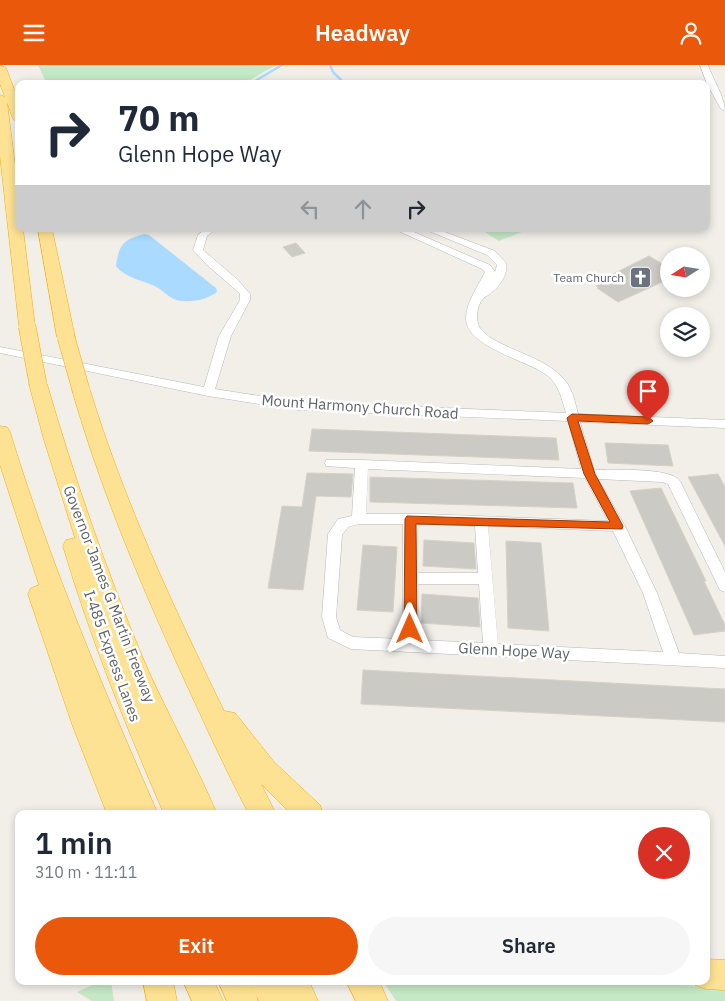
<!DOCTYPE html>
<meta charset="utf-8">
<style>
body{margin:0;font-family:"IBM Plex Sans",sans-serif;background:#f6f6f7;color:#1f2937;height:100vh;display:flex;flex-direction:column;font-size:19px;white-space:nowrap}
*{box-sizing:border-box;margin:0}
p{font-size:16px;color:#747a83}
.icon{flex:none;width:28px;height:28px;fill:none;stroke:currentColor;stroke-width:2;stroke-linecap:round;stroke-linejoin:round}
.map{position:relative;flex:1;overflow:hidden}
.drawer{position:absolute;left:15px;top:745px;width:695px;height:175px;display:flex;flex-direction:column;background:#fff;border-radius:10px;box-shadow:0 2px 8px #0003}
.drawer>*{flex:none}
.banner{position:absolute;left:15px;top:15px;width:695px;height:152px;border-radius:10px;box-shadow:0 2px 8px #0003;background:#fff;color:#1f2937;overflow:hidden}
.needle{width:32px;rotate:258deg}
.controls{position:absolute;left:660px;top:182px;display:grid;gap:10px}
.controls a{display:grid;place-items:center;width:50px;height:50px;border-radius:50%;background:#fff;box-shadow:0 2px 8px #0003;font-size:25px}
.pin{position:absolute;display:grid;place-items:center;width:42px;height:42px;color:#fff;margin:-51px -21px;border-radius:50% 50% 50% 0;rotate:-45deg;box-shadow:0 0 5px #0007}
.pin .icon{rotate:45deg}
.me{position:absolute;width:55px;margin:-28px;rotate:0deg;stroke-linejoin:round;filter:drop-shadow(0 0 4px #0008)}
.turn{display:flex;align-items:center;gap:18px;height:105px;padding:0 20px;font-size:22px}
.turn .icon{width:65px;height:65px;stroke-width:2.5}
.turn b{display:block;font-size:35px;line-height:42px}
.lanes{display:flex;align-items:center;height:48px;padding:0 20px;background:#0003;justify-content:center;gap:25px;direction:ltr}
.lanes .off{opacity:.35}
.round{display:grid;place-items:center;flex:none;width:52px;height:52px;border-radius:26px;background:#f6f6f7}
.head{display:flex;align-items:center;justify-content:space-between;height:85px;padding:0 20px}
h1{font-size:30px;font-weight:600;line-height:38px}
.cta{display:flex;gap:10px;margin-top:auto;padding:10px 20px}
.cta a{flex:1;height:58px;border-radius:30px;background:#ea580c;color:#fff;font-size:20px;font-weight:600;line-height:58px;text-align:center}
.cta a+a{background:#f6f6f7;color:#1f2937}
header{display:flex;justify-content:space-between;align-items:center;height:65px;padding:0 20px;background:#ea580c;color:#fff;font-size:22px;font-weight:600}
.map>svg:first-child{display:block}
</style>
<header><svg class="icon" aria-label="menu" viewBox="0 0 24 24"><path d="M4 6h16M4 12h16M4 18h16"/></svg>Headway<svg class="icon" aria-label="person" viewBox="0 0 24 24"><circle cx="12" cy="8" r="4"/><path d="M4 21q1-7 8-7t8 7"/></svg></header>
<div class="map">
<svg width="725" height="936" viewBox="0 0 725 936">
<rect width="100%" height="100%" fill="#f1efe8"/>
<path fill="#c5e8c5" d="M38,0H278L265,6L244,19H47Z
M480,164H529L499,176Z
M101,916H111L114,936H92L77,927Z
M383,916H655L725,925V936H396Z"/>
<path fill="#aadaff" d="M145,169L149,170L216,223L217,227C207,234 196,237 183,236C173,236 168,230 160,224C146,215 127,215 116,201C119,179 124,174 145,169Z"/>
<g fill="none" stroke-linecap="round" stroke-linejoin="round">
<path stroke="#aadaff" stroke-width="2.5" d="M330,0L333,7L345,19
M250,19L282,0"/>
</g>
<path fill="#cccac5" stroke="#d6d1c6" d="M296,178L305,188L292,192L283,182Z
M649,191L669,203V214L618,237L597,223L599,222L596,221L613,213L609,211Z
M312,364L556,373L559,395L309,386Z
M605,378L668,380L673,401L608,398Z
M307,408L353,409L351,432L316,431L303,525L268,523L282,441L302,442Z
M718,409L725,422V481L688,412Z
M370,412L573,418L577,443L370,437Z
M661,423L706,516H704L725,560V566L694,570L630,426Z
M424,475L474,478L476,504L423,501Z
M506,476L541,478L549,566L508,563Z
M363,480L397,482L393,547L357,545Z
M422,529L478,533L480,562L421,558Z
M363,605L725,624V657L361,639Z"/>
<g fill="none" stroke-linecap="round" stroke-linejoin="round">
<defs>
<path id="minor" d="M700,0H708C713,15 725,32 725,46L721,44L707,19Z
M205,164H216L207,171L203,185L238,215L250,229V235L231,271L215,324L298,337L566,348C562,335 559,320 548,311C530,296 465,282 466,253C466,238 478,221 485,207L482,204L394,164H407L490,200L495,207L497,200L487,190L424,164H437L495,186L506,198C509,207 500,221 492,227C490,230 485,231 483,234C477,240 475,255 480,263C485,271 496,276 504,280C527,291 558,300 570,323C574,331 576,341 578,349L725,355V363L580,357L594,405C611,405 671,402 680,416L725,507V527L720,525L718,521L668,419L662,417L598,414L625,461L657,528L679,588L725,591V603L351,584L328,573L322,552L328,469L338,454L352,451L355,403L326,401L325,398L326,395H362L581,404L568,356L298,345L208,331L0,288V282L204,322L219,271L240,235V229L236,225L206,199L193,185L198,170ZM368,404L585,413L608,456L423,449H366ZM359,459H403V574L353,572L340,565L336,552L342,470L348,462ZM417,459L475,461L478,508H418ZM488,461L613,466L643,528L663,587L498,579ZM418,519H479L483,578L419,575Z"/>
<path id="highway" d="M0,0L6,3L19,37V58L13,54L7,37L19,131V164H23L35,261L33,265H21L19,261L0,91V30L5,32L0,19Z
M38,164H52L75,272L72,276L66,277L60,276L57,272Z
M38,313L44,315L47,319C74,412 105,502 142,591C165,645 194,695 217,749H164C126,661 90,573 63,481L66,475L75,473L44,375L29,319L32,315Z
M81,319L87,321L90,325C124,436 173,541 224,646L235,648L274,697L320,740L323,749H291L261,719L276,749H249C224,702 202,653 180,605C138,513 100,422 72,325L75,321Z
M0,361L7,362L10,367C50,498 103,623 158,749H107L72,659L28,529L31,523L39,520L0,400Z
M706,894L725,895V925L706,924L695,920L694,916H706Z
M143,916H173L177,936H147Z
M183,916H214L223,936H192Z
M218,916H249L252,921L250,916H309L318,936H259L256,930L258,936H227Z
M346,916H379L388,936H356Z"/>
</defs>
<use href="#minor" stroke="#b5b8bc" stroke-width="1"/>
<use href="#highway" stroke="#f9ab00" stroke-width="1"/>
<use href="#minor" fill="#fff" fill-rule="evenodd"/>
<use href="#highway" fill="#fde293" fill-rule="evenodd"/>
<defs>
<path id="highway-bridge" d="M27,261L38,319
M66,272L81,325"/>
</defs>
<use href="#highway-bridge" stroke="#f9ab00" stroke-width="18" stroke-linecap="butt"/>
<use href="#highway-bridge" stroke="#fde293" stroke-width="17"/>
</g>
<path fill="#ea580c" stroke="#983908" d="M572,349L648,352L653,356L648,359L578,356L595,409L623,461L622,464L416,459L417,564L415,567H406L404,564L405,454L407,451L610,457L584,409L567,353Z"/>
<defs>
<symbol id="church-square" viewBox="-11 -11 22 22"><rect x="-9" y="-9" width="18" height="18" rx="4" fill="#6b7280" stroke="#fff"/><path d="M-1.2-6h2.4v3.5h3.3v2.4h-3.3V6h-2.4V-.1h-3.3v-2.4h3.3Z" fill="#fff"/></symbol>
</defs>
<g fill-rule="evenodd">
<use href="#church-square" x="628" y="200" width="25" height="25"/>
</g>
<g text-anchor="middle" stroke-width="5" stroke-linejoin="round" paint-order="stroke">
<g font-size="12" fill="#5b616d" stroke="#fff" text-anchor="end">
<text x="624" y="217">Team Church</text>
</g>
<g font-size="15" fill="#5f6368" stroke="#fff">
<text transform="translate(360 342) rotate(4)" y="5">Mount Harmony Church Road</text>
<text transform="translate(109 529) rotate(69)" y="5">Governor James G Martin Freeway</text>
<text transform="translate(514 586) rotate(3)" y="5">Glenn Hope Way</text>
<text transform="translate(112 591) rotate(70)" y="5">I-485 Express Lanes</text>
</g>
</g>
</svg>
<div class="controls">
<a><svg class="needle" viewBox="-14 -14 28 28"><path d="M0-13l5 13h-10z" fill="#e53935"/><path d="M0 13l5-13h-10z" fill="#747a83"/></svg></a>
<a><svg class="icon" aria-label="layers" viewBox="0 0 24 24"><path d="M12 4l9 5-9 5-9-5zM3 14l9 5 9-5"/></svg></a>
</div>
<div class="pin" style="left:648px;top:356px;background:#d93025"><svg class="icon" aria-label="arrive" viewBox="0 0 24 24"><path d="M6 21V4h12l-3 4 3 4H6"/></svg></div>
<svg class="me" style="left:410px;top:564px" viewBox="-20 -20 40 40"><path d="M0-17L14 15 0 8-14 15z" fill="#ea580c" stroke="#fff" stroke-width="4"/></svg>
<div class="banner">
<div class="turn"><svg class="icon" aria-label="right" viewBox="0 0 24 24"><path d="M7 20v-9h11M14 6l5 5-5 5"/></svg><div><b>70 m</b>Glenn Hope Way</div></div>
<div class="lanes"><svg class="icon off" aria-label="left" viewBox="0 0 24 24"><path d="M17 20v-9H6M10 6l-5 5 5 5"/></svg><svg class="icon off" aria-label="ahead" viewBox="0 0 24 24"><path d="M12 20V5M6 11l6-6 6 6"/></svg><svg class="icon" aria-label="right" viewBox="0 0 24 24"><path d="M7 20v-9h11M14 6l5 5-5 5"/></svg></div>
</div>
<section class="drawer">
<div class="head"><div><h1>1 min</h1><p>310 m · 11:11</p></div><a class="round" style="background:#d93025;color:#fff"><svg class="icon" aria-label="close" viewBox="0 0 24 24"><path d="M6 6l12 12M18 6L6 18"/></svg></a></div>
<div class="cta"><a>Exit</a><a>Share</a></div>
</section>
</div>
